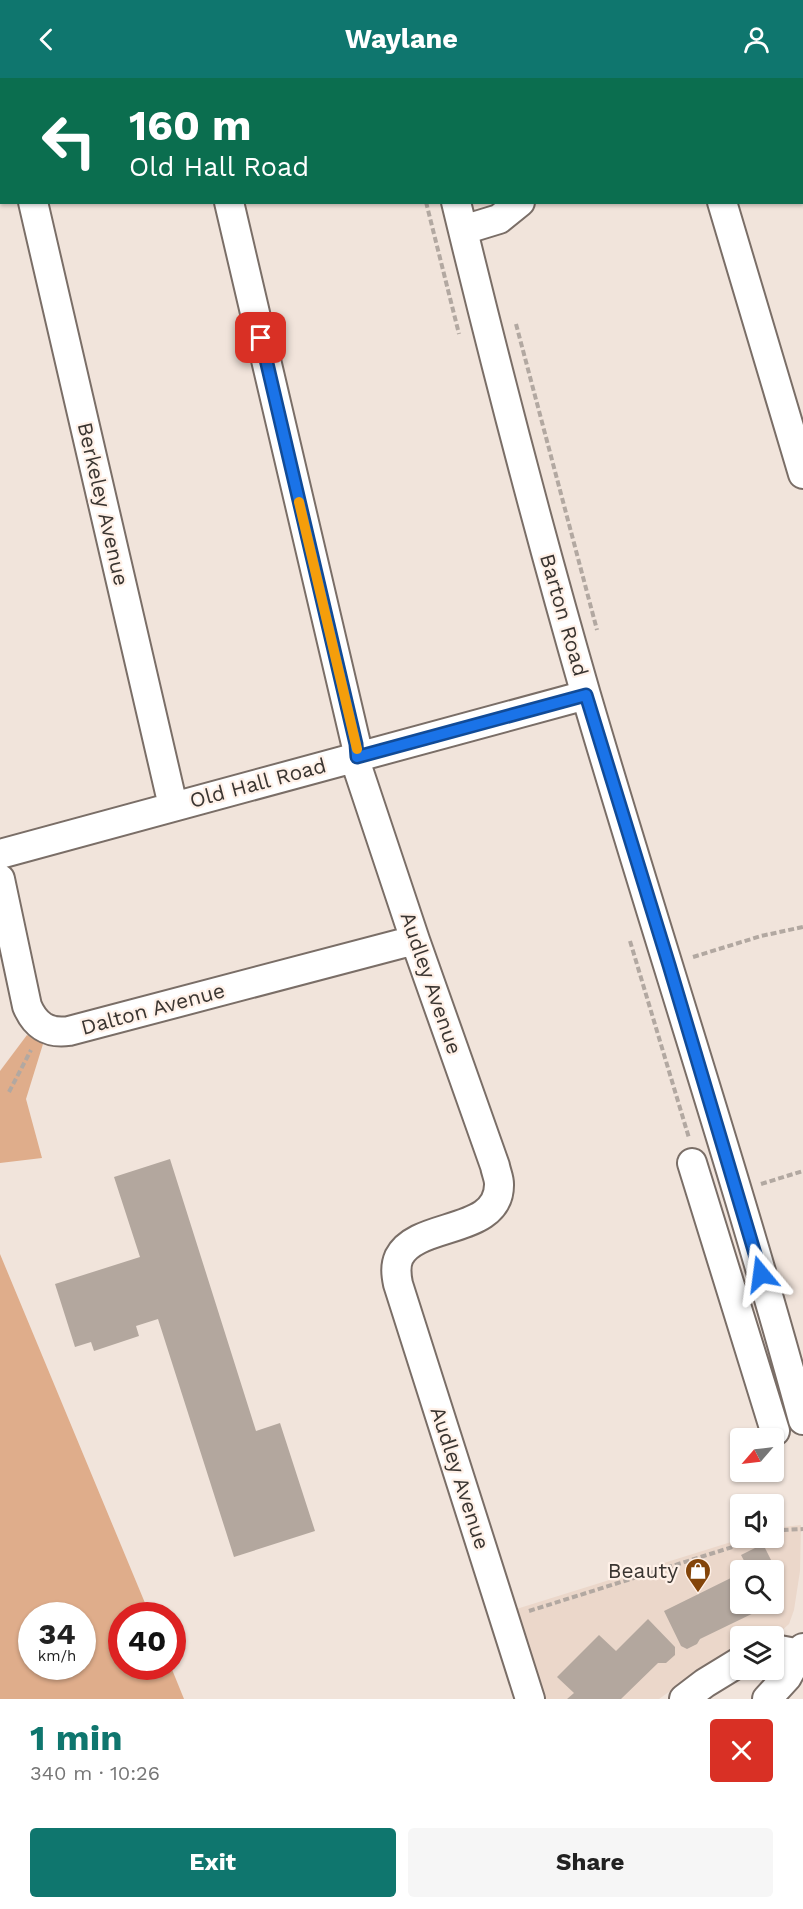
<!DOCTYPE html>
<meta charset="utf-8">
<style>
body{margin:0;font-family:"Work Sans",sans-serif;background:#f6f6f6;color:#222;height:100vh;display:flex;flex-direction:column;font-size:22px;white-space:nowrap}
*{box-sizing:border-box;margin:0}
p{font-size:20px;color:#767676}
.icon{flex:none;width:33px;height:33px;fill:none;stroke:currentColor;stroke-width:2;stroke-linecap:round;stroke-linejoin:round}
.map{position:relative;height:1621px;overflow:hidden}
.panel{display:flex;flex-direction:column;background:#fff;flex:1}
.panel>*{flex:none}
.hud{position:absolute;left:0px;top:0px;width:804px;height:126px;box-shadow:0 2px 4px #0004;background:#0b6e4f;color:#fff;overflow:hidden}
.needle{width:39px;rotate:242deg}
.tools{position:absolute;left:730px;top:1350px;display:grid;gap:12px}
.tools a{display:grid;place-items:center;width:54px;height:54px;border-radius:6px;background:#fff;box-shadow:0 2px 4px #0004;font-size:30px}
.speed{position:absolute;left:18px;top:1524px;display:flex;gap:12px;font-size:30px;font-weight:700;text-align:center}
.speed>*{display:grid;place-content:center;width:78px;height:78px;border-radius:50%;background:#fff;box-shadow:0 2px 4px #0004;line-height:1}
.speed small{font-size:15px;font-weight:400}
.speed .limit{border:9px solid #d22;background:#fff;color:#111}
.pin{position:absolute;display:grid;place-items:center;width:51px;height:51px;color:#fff;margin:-26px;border-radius:12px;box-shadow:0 3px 9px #0006}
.me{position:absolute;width:66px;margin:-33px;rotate:344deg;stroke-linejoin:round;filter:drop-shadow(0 0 4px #0008)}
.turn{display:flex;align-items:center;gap:21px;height:126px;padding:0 30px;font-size:27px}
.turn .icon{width:78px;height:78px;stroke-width:2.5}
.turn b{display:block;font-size:42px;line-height:51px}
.round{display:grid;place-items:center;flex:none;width:63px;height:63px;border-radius:6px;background:#f6f6f6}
.head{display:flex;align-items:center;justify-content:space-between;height:102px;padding:0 30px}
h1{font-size:36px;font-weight:700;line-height:45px;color:#0f766e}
.action{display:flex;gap:12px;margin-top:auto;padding:12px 30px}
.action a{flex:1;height:69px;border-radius:6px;background:#0f766e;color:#fff;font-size:24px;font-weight:700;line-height:69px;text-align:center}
.action a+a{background:#f6f6f6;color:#222}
header{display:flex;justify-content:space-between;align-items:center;height:78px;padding:0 30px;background:#0f766e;color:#fff;font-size:27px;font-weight:700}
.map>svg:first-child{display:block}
</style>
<header><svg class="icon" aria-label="back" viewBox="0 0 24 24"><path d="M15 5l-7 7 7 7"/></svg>Waylane<svg class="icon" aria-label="person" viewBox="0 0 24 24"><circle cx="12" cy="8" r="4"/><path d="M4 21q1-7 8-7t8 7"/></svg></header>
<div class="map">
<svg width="803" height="1621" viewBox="0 0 803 1621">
<rect width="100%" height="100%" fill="#f1e4db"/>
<path fill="#ebd7ca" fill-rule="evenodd" d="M801,1447L800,1493L794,1532L789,1546L780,1554L768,1558H741V1569L714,1582L659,1621H538L510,1533L744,1460H774V1450ZM741,1492H774V1526H741Z"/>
<path fill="#dfad8b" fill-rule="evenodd" d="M27,957L43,966L26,1021L42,1080L0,1085V993Z
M0,1176L150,1537L122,1538V1588L171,1589L184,1621H0ZM32,1538H82V1588H32Z"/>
<path fill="#b3a79e" d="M170,1081L256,1353L280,1345L315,1453L234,1479L158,1241L136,1248L139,1258L94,1273L91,1264L75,1269L55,1206L140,1179L114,1099Z
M763,1466L778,1496L774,1499V1492H749L741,1477Z
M741,1495V1526H774V1504L783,1520L781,1526L769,1532L764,1530L700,1561L697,1566L687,1571L681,1568L664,1533Z
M648,1541L675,1569V1577L666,1585H658L621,1621H567L574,1615L557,1599L599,1557L616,1573Z"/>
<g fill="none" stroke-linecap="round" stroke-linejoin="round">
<defs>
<path id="minor" d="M4,0V2
M200,0L201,2
M426,0L427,2
M743,2L748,0
M33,124L173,728
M229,124L356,666L358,691L415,862L495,1088C496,1094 499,1100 499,1106C500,1157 417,1143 399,1179C395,1188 396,1196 398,1206L530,1621
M456,124C496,289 539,454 586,617C657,859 737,1099 803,1342
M722,124L803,396
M463,152L499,141L520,124
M0,776L586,617
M0,801L27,928C35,947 48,956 69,953L415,862
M692,1085L775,1353
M774,1571L801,1576
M684,1621L705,1605L741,1583
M767,1621L787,1599L803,1570"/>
</defs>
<use href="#minor" stroke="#7a6e67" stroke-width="32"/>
<path stroke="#b2a8a1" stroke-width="4" stroke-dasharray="6 3" stroke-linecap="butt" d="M457,0V2
M426,124L459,256
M516,246L597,552
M630,863L689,1060
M693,879L761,858L803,849
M9,1014L31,972
M761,1106L803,1093
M774,1455L784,1452L803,1451
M529,1533L761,1460"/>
<use href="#minor" stroke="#fff" stroke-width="28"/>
</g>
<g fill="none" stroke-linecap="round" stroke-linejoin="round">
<defs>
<path id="route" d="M261,260L356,666L357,679L586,617L669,887L761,1196"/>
</defs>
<use href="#route" stroke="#114b97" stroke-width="15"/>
<use href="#route" stroke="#1a73e8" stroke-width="10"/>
<path stroke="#f59e0b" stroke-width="10" d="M299,424L357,671"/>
</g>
<defs>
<symbol id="shop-pin" viewBox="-11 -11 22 30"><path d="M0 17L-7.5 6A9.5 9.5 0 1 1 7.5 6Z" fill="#834409" stroke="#fff1e8"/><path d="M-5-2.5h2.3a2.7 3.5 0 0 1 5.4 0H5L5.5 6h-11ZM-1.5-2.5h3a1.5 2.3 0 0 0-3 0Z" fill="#fff"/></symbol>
</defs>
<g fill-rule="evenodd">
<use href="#shop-pin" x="683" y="1478" width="30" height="40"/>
</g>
<g text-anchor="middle" stroke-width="4.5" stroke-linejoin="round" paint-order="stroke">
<g font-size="21" fill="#3a3531" stroke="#fff1e8">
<text transform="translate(103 426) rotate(77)" y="7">Berkeley Avenue</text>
<text transform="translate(564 537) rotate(74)" y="7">Barton Road</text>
<text transform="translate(258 705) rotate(-15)" y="7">Old Hall Road</text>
<text transform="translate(431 905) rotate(71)" y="7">Audley Avenue</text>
<text transform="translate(153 931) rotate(-15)" y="7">Dalton Avenue</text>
<text transform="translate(460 1400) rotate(72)" y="7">Audley Avenue</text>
</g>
<g font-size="21" fill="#3a3531" stroke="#fff1e8" text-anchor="end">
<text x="678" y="1500">Beauty</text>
</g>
</g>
</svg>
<div class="tools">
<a><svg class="needle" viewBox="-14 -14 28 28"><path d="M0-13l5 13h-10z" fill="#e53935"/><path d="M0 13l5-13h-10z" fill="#767676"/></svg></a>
<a><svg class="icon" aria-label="sound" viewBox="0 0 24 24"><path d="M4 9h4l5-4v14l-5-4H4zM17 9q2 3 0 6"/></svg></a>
<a><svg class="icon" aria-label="search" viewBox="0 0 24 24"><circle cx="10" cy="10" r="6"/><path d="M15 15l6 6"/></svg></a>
<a><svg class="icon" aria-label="layers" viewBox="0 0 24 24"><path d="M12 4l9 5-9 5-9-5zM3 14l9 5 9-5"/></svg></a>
</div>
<div class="speed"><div>34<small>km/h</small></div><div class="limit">40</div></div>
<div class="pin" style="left:261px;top:260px;background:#d93025"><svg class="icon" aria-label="arrive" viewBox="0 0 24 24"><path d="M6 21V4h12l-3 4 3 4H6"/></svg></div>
<svg class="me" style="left:761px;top:1196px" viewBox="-20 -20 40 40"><path d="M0-17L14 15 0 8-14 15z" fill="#1a73e8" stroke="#fff" stroke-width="4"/></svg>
<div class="hud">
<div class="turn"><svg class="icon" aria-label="left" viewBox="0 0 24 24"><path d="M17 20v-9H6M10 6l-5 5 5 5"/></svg><div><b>160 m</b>Old Hall Road</div></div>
</div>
</div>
<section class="panel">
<div class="head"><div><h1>1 min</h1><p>340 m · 10:26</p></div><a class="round" style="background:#d93025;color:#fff"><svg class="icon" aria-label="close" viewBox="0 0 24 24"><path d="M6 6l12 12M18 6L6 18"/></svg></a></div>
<div class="action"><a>Exit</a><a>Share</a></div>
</section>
